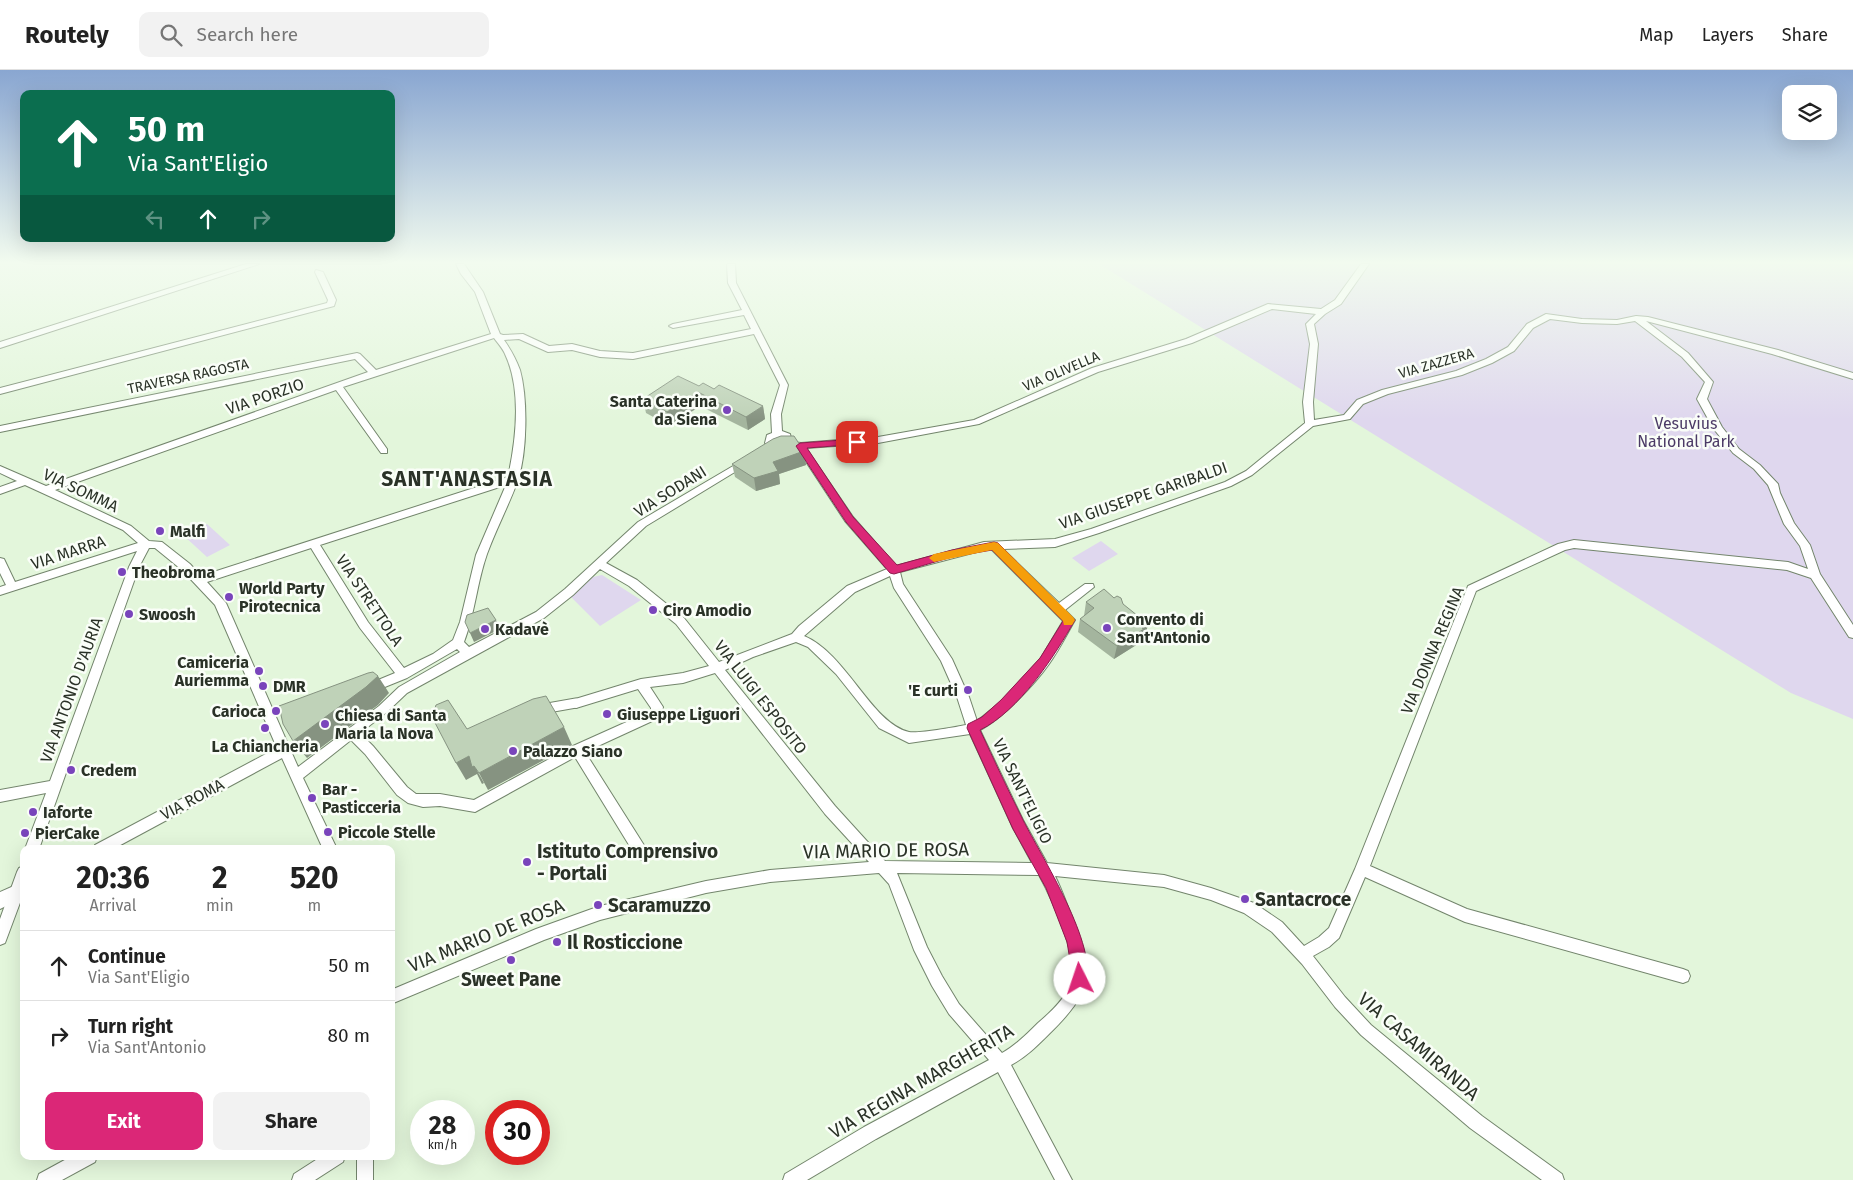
<!DOCTYPE html>
<meta charset="utf-8">
<style>
body{margin:0;font-family:"Fira Sans",sans-serif;background:#f2f2f2;color:#222;height:100vh;display:flex;flex-direction:column;font-size:19px;white-space:nowrap}
*{box-sizing:border-box;margin:0}
p{font-size:16px;color:#767676}
.icon{flex:none;width:28px;height:28px;fill:none;stroke:currentColor;stroke-width:2;stroke-linecap:round;stroke-linejoin:round}
.map{position:relative;flex:1;overflow:hidden}
.sheet{position:absolute;left:20px;top:775px;width:375px;height:315px;display:flex;flex-direction:column;background:#fff;border-radius:10px;box-shadow:0 5px 20px #0002}
.sheet>*{flex:none}
.banner{position:absolute;left:20px;top:20px;width:375px;height:152px;border-radius:10px;box-shadow:0 5px 20px #0002;background:#0b6e4f;color:#fff;overflow:hidden}
.buttons{position:absolute;left:1782px;top:15px;display:grid;gap:10px}
.buttons a{display:grid;place-items:center;width:55px;height:55px;border-radius:10px;background:#fff;box-shadow:0 5px 20px #0002;font-size:25px}
.speed{position:absolute;left:410px;top:1030px;display:flex;gap:10px;font-size:25px;font-weight:700;text-align:center}
.speed>*{display:grid;place-content:center;width:65px;height:65px;border-radius:50%;background:#fff;box-shadow:0 5px 20px #0002;line-height:1}
.speed small{font-size:12px;font-weight:400}
.speed .limit{border:8px solid #d22;background:#fff;color:#111}
.pin{position:absolute;display:grid;place-items:center;width:42px;height:42px;color:#fff;margin:-21px;border-radius:10px;box-shadow:0 2px 8px #0006}
.me{position:absolute;width:55px;margin:-28px;rotate:356deg;stroke-linejoin:round;filter:drop-shadow(0 0 4px #0008)}
.turn{display:flex;align-items:center;gap:18px;height:105px;padding:0 25px;font-size:22px}
.turn .icon{width:65px;height:65px;stroke-width:2.5}
.turn b{display:block;font-size:35px;line-height:42px}
.lanes{display:flex;align-items:center;height:48px;padding:0 25px;background:#0003;justify-content:center;gap:25px;direction:ltr}
.lanes .off{opacity:.35}
.eta{display:flex;justify-content:space-evenly;align-items:center;height:85px;text-align:center}
.eta b{font-size:30px;font-weight:700;line-height:35px}
.action{display:flex;gap:10px;margin-top:auto;padding:10px 25px}
.action a{flex:1;height:58px;border-radius:10px;background:#db2777;color:#fff;font-size:20px;font-weight:700;line-height:58px;text-align:center}
.action a+a{background:#f2f2f2;color:#222}
ul{padding:0;list-style:none}
li{display:flex;align-items:center;gap:15px;height:70px;padding:0 25px;border-top:1px solid #e0e0e0}
li div{flex:1}
li b{display:block;font-size:19px}
li em{font-style:normal}
header{display:flex;align-items:center;gap:30px;box-sizing:border-box;height:70px;padding:0 25px;background:#fff;border-bottom:1px solid #e0e0e0}
header strong{font-size:24px}
nav{display:flex;gap:28px;margin-inline-start:auto;font-size:18px}
.search{width:350px;height:45px;background:#f2f2f2;display:flex;align-items:center;gap:12px;box-sizing:border-box;padding:0 18px;border-radius:10px;color:#767676;font-size:19px}
.map>svg:first-child{display:block}
</style>
<header>
<strong>Routely</strong>
<div class="search"><svg class="icon" aria-label="search" viewBox="0 0 24 24"><circle cx="10" cy="10" r="6"/><path d="M15 15l6 6"/></svg>Search here</div>
<nav><a>Map</a><a>Layers</a><a>Share</a></nav>
</header>
<div class="map">
<svg width="1853" height="1110" viewBox="0 0 1853 1110">
<rect width="100%" height="100%" fill="#e3f6db"/>
<path fill="#dfd7ee" d="M1099,194H1853V649L1791,623Z
M207,454L230,475L207,487L184,466Z
M1101,471L1118,484L1089,501L1072,488Z
M602,505L641,530L600,556L571,527L593,507Z"/>
<g fill="none" stroke-linecap="round" stroke-linejoin="round">
<defs>
<path id="pedestrian" d="M542,639L576,633"/>
<path id="minor" d="M246,194H259L0,278V272Z
M456,194H464L483,222L500,264L503,265L523,264L549,276L572,274L600,281L633,283L751,259L744,245L673,258L669,256L673,254L742,240L728,213L727,194H735L736,213L788,315L781,344L782,361L790,364L792,372L801,373L878,367L974,350L1092,298L1186,269L1268,234L1321,239L1335,230L1361,194H1369L1341,234L1325,244L1314,254L1318,274L1313,332L1314,350L1344,345L1357,330L1382,320L1456,301L1486,289L1508,277L1527,254L1546,244L1582,249L1617,250L1636,246L1648,247L1778,280L1853,303V309L1772,284L1646,251L1688,283L1713,312L1707,329L1722,357L1739,379L1760,395L1778,414L1780,423L1794,453L1810,475L1820,504L1853,555V568L1849,567L1811,508L1787,500L1574,478L1565,480L1476,521L1370,796L1467,839L1683,899L1688,901L1690,906L1688,911L1683,913L1465,852L1365,807L1339,868L1329,877L1313,886L1345,927L1371,955L1482,1046L1562,1104L1564,1110H1542L1470,1058L1361,965L1335,937L1302,894L1272,862L1244,843L1211,830L1164,817L1055,806C1062,820 1067,835 1073,849C1095,904 1092,922 1049,964C1037,976 1026,987 1011,995L1072,1110H1055L998,1002L876,1069L807,1110H783L785,1104L864,1057L989,990L949,944L932,916L914,880L889,814L879,803L770,812L706,823L600,850L544,870L391,934V920L536,859L600,836L706,811L770,800L869,792L825,744L715,603L683,613L650,617L663,637L661,647L585,682L647,780L649,784L647,788L642,790L637,788L575,687L475,742L440,736L423,737L408,733L397,725L365,684L351,670L303,708L337,779H323L282,688L113,779H93L95,775L277,678L215,535L182,500L155,478H149L139,497L39,779H25L46,723L0,732V720L50,711L129,497L137,481L0,525V517L6,515L0,503V488L4,489L15,512L138,473L123,460L25,415L0,424V417L17,411L0,403V396L46,416L368,302L355,289L0,362V356L357,283L360,284L376,300L491,264L475,222L461,204ZM1272,239L1316,244L1306,254L1310,274L1303,332L1305,353L1246,401L1225,412L1091,459L1055,469L984,472L896,496L853,447L806,378L878,373L979,354L1098,302L1192,273ZM1550,249L1582,253L1617,254L1635,251L1682,287L1705,312L1697,329L1713,358L1733,383L1754,399L1768,415L1784,454L1800,476L1808,499L1788,492L1574,470L1558,474L1468,516L1355,799L1329,858L1319,867L1304,876L1282,852L1254,833L1211,818L1164,805L1047,793L1023,750L980,660C1002,649 1035,614 1049,594C1059,580 1067,564 1075,550L1065,540L1094,517L1093,514H1085L1059,533L1003,479L1055,477L1099,463L1231,416L1252,405L1313,356L1350,349L1363,334L1388,324L1462,305L1492,293L1514,281L1533,258ZM754,264L780,315L771,344L772,363L767,365L765,373C772,380 782,380 790,374L797,378L845,451L887,499L847,516L799,556L792,564L719,592L684,548L637,510L606,493L646,456L748,394L750,392L748,390L745,389L638,452L565,519L536,542L469,577L464,572C475,543 477,512 487,484C496,459 509,435 518,410C527,382 528,329 520,300C516,289 511,280 504,270L519,269L548,282L572,280L600,287L633,289ZM494,268C498,273 503,279 505,284C522,320 516,370 508,407L201,506L190,494L162,472L149,471L131,456L55,420L336,320L381,383H387V379L343,317ZM780,367L783,368V370L779,373L775,372V369ZM506,415L476,485L460,552L453,570L433,584L404,598L368,552L320,475ZM311,478L360,558L395,603L366,615L364,618L366,621L370,623L407,608L457,579L460,582L399,617L379,636L298,697L226,533L207,512ZM991,479L1063,551L1041,588L1002,631L977,651L969,627L952,589L903,514L900,502L984,480ZM600,499L629,516L676,554L709,596L683,603L641,609L572,630L570,633L572,636L576,638L638,619L651,638V641L573,676L474,730L440,724H416L407,717L373,676L360,663L387,642L407,623L544,548L573,525ZM890,506L894,518L941,591L957,627L966,655C956,657 917,664 909,662C871,653 847,584 804,566L855,522ZM796,572L808,577L836,604L879,658L909,673L970,664L1013,758L1032,793L885,791L835,736L725,600L753,587ZM897,803L1039,805C1051,827 1079,888 1072,911C1066,928 1051,942 1038,953C1027,964 1016,975 1002,983L959,934L942,906L927,877Z
M316,200L323,202L336,230L334,236L0,324V318L327,233L328,230L315,202Z
M24,796V822L5,873L0,875V849L17,802L19,798Z
M72,1086H97L95,1092L62,1110H37L39,1104Z
M322,1086H345L343,1092L315,1110H292L294,1104Z
M357,1086H373V1110H357Z"/>
<path id="tertiary" d="M16,815L22,818L24,825L22,828L0,839V822Z"/>
</defs>
<use href="#pedestrian" stroke="#73856c" stroke-width="11"/>
<use href="#minor" stroke="#73856c" stroke-width="2"/>
<use href="#tertiary" stroke="#73856c" stroke-width="2"/>
<use href="#pedestrian" stroke="#fff" stroke-width="9"/>
<use href="#minor" fill="#fff" fill-rule="evenodd"/>
<use href="#tertiary" fill="#fff" fill-rule="evenodd"/>
</g>
<path fill="#a4b59e" d="M699,316L714,319L763,336L765,349L748,360L700,336L670,356L646,343L643,329Z
M804,381L806,395L779,404L780,414L756,421L735,407L732,394Z
M1114,528L1148,554L1145,568L1141,570V572L1114,589L1078,562L1080,549L1084,546L1086,532Z"/>
<path fill="#869381" d="M698,322L700,336L670,356L667,342Z
M763,336L765,349L748,360L746,347Z
M804,381L806,395L779,404L780,414L756,421L754,408L773,392Z
M496,550L500,559L474,572L470,563Z
M1148,554L1145,568L1141,570V572L1114,589L1117,576Z
M378,606L389,623L378,635L307,688L293,671Z
M564,657L572,675L488,720L479,703Z
M469,686L484,713L482,714L477,704L466,710L456,693Z"/>
<path fill="#bfd2b8" stroke="#869381" d="M678,306L699,316L703,313L714,319L719,315L763,336L746,347L698,322L667,342L643,329Z
M781,366H794L804,381L773,392L778,401L754,408L732,394L773,369Z
M1104,519L1114,528L1117,526L1121,528L1123,534L1148,554L1142,558L1144,559L1117,576L1080,549L1094,538L1086,532Z
M488,538L496,550L470,563L465,552L467,545Z
M373,602L378,606L366,617L293,671L283,654L279,636L368,603Z
M546,626L564,657L479,703L474,696L472,697L469,686L456,693L432,647L436,635L448,630L467,659L533,629Z"/>
<linearGradient id="sky" x2="0" y2="1"><stop stop-color="#89a6d1"/><stop offset="0.55" stop-color="#f2fbef"/><stop offset="1" stop-color="#f2fbef" stop-opacity="0"/></linearGradient>
<rect width="1853" height="350" fill="url(#sky)"/>
<path fill="#db2777" stroke="#8e194d" d="M857,369L861,370V374L807,378L853,447L897,495L952,480L994,472L998,473L1075,550C1054,587 1019,641 980,660C994,690 1008,720 1023,750C1040,784 1100,878 1085,914L1080,916L1074,914L1067,872L1046,818L1013,759L967,658L968,654L982,647L1001,630L1040,588L1063,551L992,480L952,487L894,504L890,503L846,452L796,376L800,373Z"/>
<path fill="#f59e0b" d="M994,472L998,473L1073,547L1075,550L1072,555H1064L1063,551L992,480L934,492L929,488L934,484Z"/>
<g fill="#7944bb" stroke="#fafef8" stroke-width="2">
<circle cx="727" cy="340" r="5"/>
<circle cx="160" cy="461" r="5"/>
<circle cx="122" cy="502" r="5"/>
<circle cx="229" cy="527" r="5"/>
<circle cx="653" cy="540" r="5"/>
<circle cx="129" cy="544" r="5"/>
<circle cx="1107" cy="558" r="5"/>
<circle cx="485" cy="559" r="5"/>
<circle cx="259" cy="601" r="5"/>
<circle cx="263" cy="616" r="5"/>
<circle cx="968" cy="620" r="5"/>
<circle cx="276" cy="641" r="5"/>
<circle cx="607" cy="644" r="5"/>
<circle cx="325" cy="654" r="5"/>
<circle cx="265" cy="658" r="5"/>
<circle cx="513" cy="681" r="5"/>
<circle cx="71" cy="700" r="5"/>
<circle cx="312" cy="728" r="5"/>
<circle cx="33" cy="742" r="5"/>
<circle cx="328" cy="762" r="5"/>
<circle cx="25" cy="763" r="5"/>
<circle cx="527" cy="792" r="5"/>
<circle cx="1245" cy="829" r="5"/>
<circle cx="598" cy="835" r="5"/>
<circle cx="557" cy="872" r="5"/>
<circle cx="511" cy="890" r="5"/>
</g>
<g text-anchor="middle" stroke-width="5" stroke-linejoin="round" paint-order="stroke">
<g font-size="14" fill="#2a3227" stroke="#fafef8">
<text transform="translate(1436 293) rotate(-16)" y="5">VIA ZAZZERA</text>
<text transform="translate(1061 301) rotate(-23)" y="5">VIA OLIVELLA</text>
<text transform="translate(188 306) rotate(-12)" y="5">TRAVERSA RAGOSTA</text>
</g>
<g font-size="16" fill="#2a3227" stroke="#fafef8">
<text transform="translate(265 326) rotate(-19)" y="6">VIA PORZIO</text>
<text transform="translate(81 420) rotate(25)" y="6">VIA SOMMA</text>
<text transform="translate(670 421) rotate(-32)" y="6">VIA SODANI</text>
<text transform="translate(1143 425) rotate(-19)" y="6">VIA GIUSEPPE GARIBALDI</text>
<text transform="translate(68 482) rotate(-18)" y="6">VIA MARRA</text>
<text transform="translate(370 530) rotate(56)" y="6">VIA STRETTOLA</text>
<text transform="translate(1432 580) rotate(-67)" y="6">VIA DONNA REGINA</text>
<text transform="translate(71 620) rotate(-70)" y="6">VIA ANTONIO D'AURIA</text>
<text transform="translate(761 627) rotate(52)" y="6">VIA LUIGI ESPOSITO</text>
<text transform="translate(1023 721) rotate(64)" y="6">VIA SANT'ELIGIO</text>
<text transform="translate(192 729) rotate(-28)" y="6">VIA ROMA</text>
</g>
<g font-size="16" font-weight="bold" fill="#2a3227" stroke="#fafef8" text-anchor="start">
<text x="717" y="337" text-anchor="end">Santa Caterina<tspan x="717" dy="18">da Siena</tspan></text>
<text x="170" y="467">Malfi</text>
<text x="132" y="508">Theobroma</text>
<text x="239" y="524">World Party<tspan x="239" dy="18">Pirotecnica</tspan></text>
<text x="663" y="546">Ciro Amodio</text>
<text x="139" y="550">Swoosh</text>
<text x="1117" y="555">Convento di<tspan x="1117" dy="18">Sant'Antonio</tspan></text>
<text x="495" y="565">Kadavè</text>
<text x="249" y="598" text-anchor="end">Camiceria<tspan x="249" dy="18">Auriemma</tspan></text>
<text x="273" y="622">DMR</text>
<text x="958" y="626" text-anchor="end">'E curti</text>
<text x="266" y="647" text-anchor="end">Carioca</text>
<text x="617" y="650">Giuseppe Liguori</text>
<text x="335" y="651">Chiesa di Santa<tspan x="335" dy="18">Maria la Nova</tspan></text>
<text x="265" y="682" text-anchor="middle">La Chiancheria</text>
<text x="523" y="687">Palazzo Siano</text>
<text x="81" y="706">Credem</text>
<text x="322" y="725">Bar -<tspan x="322" dy="18">Pasticceria</tspan></text>
<text x="43" y="748">Iaforte</text>
<text x="338" y="768">Piccole Stelle</text>
<text x="35" y="769">PierCake</text>
</g>
<g font-size="16" fill="#4b3a66" stroke="#fafef8">
<text x="1686" y="359">Vesuvius<tspan x="1686" dy="18">National Park</tspan></text>
</g>
<g font-size="19" fill="#2a3227" stroke="#fafef8">
<text transform="translate(886 780) rotate(-1)" y="7">VIA MARIO DE ROSA</text>
<text transform="translate(486 865) rotate(-22)" y="7">VIA MARIO DE ROSA</text>
<text transform="translate(1419 976) rotate(41)" y="7">VIA CASAMIRANDA</text>
<text transform="translate(921 1011) rotate(-30)" y="7">VIA REGINA MARGHERITA</text>
</g>
<g font-size="19" font-weight="bold" fill="#2a3227" stroke="#fafef8" text-anchor="start">
<text x="537" y="788">Istituto Comprensivo<tspan x="537" dy="22">- Portali</tspan></text>
<text x="1255" y="836">Santacroce</text>
<text x="608" y="842">Scaramuzzo</text>
<text x="567" y="879">Il Rosticcione</text>
<text x="511" y="916" text-anchor="middle">Sweet Pane</text>
</g>
<g font-size="21" font-weight="bold" letter-spacing="1" fill="#2a3227" stroke="#fafef8">
<text x="467" y="416">SANT'ANASTASIA</text>
</g>
</g>
</svg>
<div class="buttons">
<a><svg class="icon" aria-label="layers" viewBox="0 0 24 24"><path d="M12 4l9 5-9 5-9-5zM3 14l9 5 9-5"/></svg></a>
</div>
<div class="speed"><div>28<small>km/h</small></div><div class="limit">30</div></div>
<div class="pin" style="left:857px;top:372px;background:#d93025"><svg class="icon" aria-label="arrive" viewBox="0 0 24 24"><path d="M6 21V4h12l-3 4 3 4H6"/></svg></div>
<svg class="me" style="left:1080px;top:909px" viewBox="-20 -20 40 40"><circle r="19" fill="#fff"/><path d="M0-13L10 11 0 6-10 11z" fill="#db2777"/></svg>
<div class="banner">
<div class="turn"><svg class="icon" aria-label="ahead" viewBox="0 0 24 24"><path d="M12 20V5M6 11l6-6 6 6"/></svg><div><b>50 m</b>Via Sant'Eligio</div></div>
<div class="lanes"><svg class="icon off" aria-label="left" viewBox="0 0 24 24"><path d="M17 20v-9H6M10 6l-5 5 5 5"/></svg><svg class="icon" aria-label="ahead" viewBox="0 0 24 24"><path d="M12 20V5M6 11l6-6 6 6"/></svg><svg class="icon off" aria-label="right" viewBox="0 0 24 24"><path d="M7 20v-9h11M14 6l5 5-5 5"/></svg></div>
</div>
<section class="sheet">
<div class="eta">
<div><b>20:36</b><p>Arrival</p></div>
<div><b>2</b><p>min</p></div>
<div><b>520</b><p>m</p></div>
</div>
<ul>
<li><svg class="icon" aria-label="ahead" viewBox="0 0 24 24"><path d="M12 20V5M6 11l6-6 6 6"/></svg><div><b>Continue</b><p>Via Sant'Eligio</p></div><em>50 m</em></li>
<li><svg class="icon" aria-label="right" viewBox="0 0 24 24"><path d="M7 20v-9h11M14 6l5 5-5 5"/></svg><div><b>Turn right</b><p>Via Sant'Antonio</p></div><em>80 m</em></li>
</ul>
<div class="action"><a>Exit</a><a>Share</a></div>
</section>
</div>
